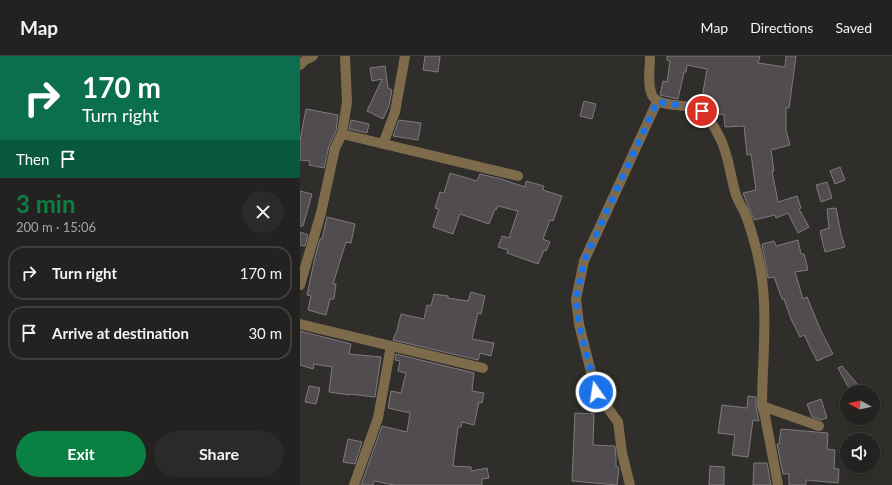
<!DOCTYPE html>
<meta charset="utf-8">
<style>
body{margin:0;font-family:Lato,sans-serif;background:#2b2a29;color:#f1f3f6;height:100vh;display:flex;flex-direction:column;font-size:15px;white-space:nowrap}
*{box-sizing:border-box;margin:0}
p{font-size:13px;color:#a3a4a5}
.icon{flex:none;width:22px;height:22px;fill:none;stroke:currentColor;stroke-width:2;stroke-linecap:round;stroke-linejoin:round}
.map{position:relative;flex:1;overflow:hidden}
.drawer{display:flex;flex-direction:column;background:#232220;width:300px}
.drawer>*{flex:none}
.guide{background:#0b6e4f;color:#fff;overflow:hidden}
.needle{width:26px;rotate:278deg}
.fabs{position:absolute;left:540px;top:329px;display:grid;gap:8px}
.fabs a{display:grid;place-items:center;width:40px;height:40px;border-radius:50%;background:#232220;box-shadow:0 2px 6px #0003,0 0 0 1px #403f3e;font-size:20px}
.pin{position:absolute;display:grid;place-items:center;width:34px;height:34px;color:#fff;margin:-17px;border:2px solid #fff;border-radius:50%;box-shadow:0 1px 4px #0007}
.me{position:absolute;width:44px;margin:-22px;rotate:347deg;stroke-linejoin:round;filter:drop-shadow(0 0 3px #0008)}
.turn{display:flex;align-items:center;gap:14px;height:84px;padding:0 16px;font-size:18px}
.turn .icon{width:52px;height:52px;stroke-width:2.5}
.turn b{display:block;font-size:28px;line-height:34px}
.then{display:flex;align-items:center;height:38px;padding:0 16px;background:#0003;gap:8px;font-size:15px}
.round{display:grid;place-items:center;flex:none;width:42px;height:42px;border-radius:21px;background:#2b2a29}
.summary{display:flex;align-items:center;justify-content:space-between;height:68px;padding:0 16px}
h1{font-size:24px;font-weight:700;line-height:30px;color:#0b8043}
.button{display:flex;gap:8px;margin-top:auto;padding:8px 16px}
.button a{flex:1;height:46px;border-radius:24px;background:#0b8043;color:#fff;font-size:16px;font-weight:700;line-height:46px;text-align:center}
.button a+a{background:#2b2a29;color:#f1f3f6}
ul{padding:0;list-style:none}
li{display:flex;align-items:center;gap:12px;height:54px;margin:0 8px 6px;padding:0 8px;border:2px solid #403f3e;border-radius:16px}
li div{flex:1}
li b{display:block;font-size:15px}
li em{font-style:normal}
header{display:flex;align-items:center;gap:24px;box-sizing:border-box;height:56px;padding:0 20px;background:#232220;border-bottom:1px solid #403f3e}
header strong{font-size:19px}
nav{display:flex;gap:22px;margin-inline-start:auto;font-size:14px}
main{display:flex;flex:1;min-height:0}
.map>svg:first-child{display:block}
</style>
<header>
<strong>Map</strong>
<nav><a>Map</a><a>Directions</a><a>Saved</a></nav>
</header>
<main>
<section class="drawer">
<div class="guide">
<div class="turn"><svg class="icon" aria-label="right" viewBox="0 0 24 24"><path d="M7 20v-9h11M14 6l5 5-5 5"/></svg><div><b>170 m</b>Turn right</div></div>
<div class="then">Then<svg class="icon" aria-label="arrive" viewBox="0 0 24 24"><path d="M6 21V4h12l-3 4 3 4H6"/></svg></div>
</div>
<div class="summary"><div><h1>3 min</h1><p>200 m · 15:06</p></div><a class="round"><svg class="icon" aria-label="close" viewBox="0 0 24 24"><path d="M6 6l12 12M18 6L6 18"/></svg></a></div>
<ul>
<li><svg class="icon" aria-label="right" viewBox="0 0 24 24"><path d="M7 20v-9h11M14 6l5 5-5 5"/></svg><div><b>Turn right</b></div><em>170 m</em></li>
<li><svg class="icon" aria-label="arrive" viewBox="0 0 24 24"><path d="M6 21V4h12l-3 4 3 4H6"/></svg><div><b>Arrive at destination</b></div><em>30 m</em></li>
</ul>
<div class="button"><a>Exit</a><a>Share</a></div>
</section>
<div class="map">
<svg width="592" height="429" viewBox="0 0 592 429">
<rect width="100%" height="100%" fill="#2f2e2a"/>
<path fill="#514c4f" stroke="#7f7a7d" d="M125,0H140L138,16L123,14Z
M367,0H460L458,7L485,11L486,0H496L489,52H486V74L490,89L471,94L474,115H472L478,146L497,140L501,152L499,153L509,171L498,177L488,157L476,162L475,159L454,164L443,137L456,134L451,98L447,99L444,70L425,71L424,59L416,57V53L406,51L401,48L407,13L387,9L386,16H384L378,43L360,39L363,25L367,26L370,5L367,4Z
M85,10L88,32L92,34L89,50L83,63L67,55L82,23L72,25L70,12Z
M284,45L296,48L292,63L280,60Z
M6,53L38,59L36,76L29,90L24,112L9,109L10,105L0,104V84Z
M51,64L69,68L67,77L49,73Z
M99,64L121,67L118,84L93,80Z
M540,111L545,124L535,128L530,115Z
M150,117L177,125L180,118L201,123L225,131L226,125L244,130L243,134L262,140L253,165L250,164L243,183L250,186L246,195L244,194L238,208L207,197L208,194L198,191L202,180L209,182L218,155L198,150L196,154L195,153L189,168L160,158L153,178L133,171L139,153L135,152L140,136L144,137Z
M527,126L532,142L521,146L516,129Z
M0,135L12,138L3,170H0Z
M536,152L541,178L545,191L525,196L520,175L529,172L527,153Z
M27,161L55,168L51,187L46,186L33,228H36L34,243H30L26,259L8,254L11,240L7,239L15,201L20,183H22Z
M0,176L8,179L5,190L0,189Z
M498,184L501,198H504L508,214L495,216L503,243L507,241L521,275L533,298L517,305L504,279L500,281L491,263L484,243H482L474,221L468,222L462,188L474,185L476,190Z
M171,236L185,240L181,258L178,257L172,283L194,287L191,300L180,297L178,304L93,284L95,278H96L101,258L124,263L127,249L131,250L134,238L148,240V242L168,245Z
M0,275L51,288L49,298L81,301L75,341L49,338V339L29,336L32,311L14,308L13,313L0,309Z
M96,298L174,317L172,335L184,337L182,347L179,346L174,369L162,366L161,371H158L153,410L171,411V415L187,412L189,422L182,423V429H94L74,425L73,429H61L82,370L107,376L110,357L88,352L91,335L101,337L106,317L98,315L100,305L95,304Z
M542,310L564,336H551L538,312Z
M9,330L20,332L16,348L5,346Z
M448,340L456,341V351L459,365L453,364L448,401L432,399L435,379L418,377L422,349L447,352Z
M521,343L527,362L521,364L512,361L507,348Z
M275,357L294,358L293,389L315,390L316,401V410L319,412L317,429L272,425Z
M481,373L528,377L527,393L535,394L534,413H539L538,427L506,424V429H489V418H483L477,388H479Z
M48,383L62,386L55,408L43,406Z
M454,407H467L471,429H453Z
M410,410L424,411V429H409Z"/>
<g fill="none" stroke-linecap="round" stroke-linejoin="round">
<path stroke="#7e6b4c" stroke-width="10" d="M350,0C350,12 347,28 352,39C358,53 390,46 402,56C409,61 415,72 419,80C429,98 430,120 436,139C438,144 441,150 444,155C453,177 461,208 463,232C467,271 462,311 462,350L465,360L478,429
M0,9L4,5L13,0
M42,78L218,120
M83,88L95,56L105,0
M0,229L21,157L35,92L42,78L47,46L45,0
M0,268L183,312
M462,350L519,370
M54,429L78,362L91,290
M330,429L322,397L318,366L296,336L279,268L276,243L284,205L357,46"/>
</g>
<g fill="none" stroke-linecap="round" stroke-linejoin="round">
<path stroke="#1a73e8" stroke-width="7" stroke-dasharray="0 12.6" d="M296,336L279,268L276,243L284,205L357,46L393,51L402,55"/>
</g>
</svg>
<div class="fabs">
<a><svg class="needle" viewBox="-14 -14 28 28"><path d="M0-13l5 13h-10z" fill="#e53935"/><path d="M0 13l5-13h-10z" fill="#a3a4a5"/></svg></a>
<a><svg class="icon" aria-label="sound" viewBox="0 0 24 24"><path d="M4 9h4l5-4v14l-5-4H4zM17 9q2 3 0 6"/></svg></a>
</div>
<div class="pin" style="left:402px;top:55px;background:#d93025"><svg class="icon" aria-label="arrive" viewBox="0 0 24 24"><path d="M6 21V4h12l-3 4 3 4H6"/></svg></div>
<svg class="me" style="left:296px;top:336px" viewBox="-20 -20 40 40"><circle r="17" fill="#1a73e8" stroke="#fff" stroke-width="3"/><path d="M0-11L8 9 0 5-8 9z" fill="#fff"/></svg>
</div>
</main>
